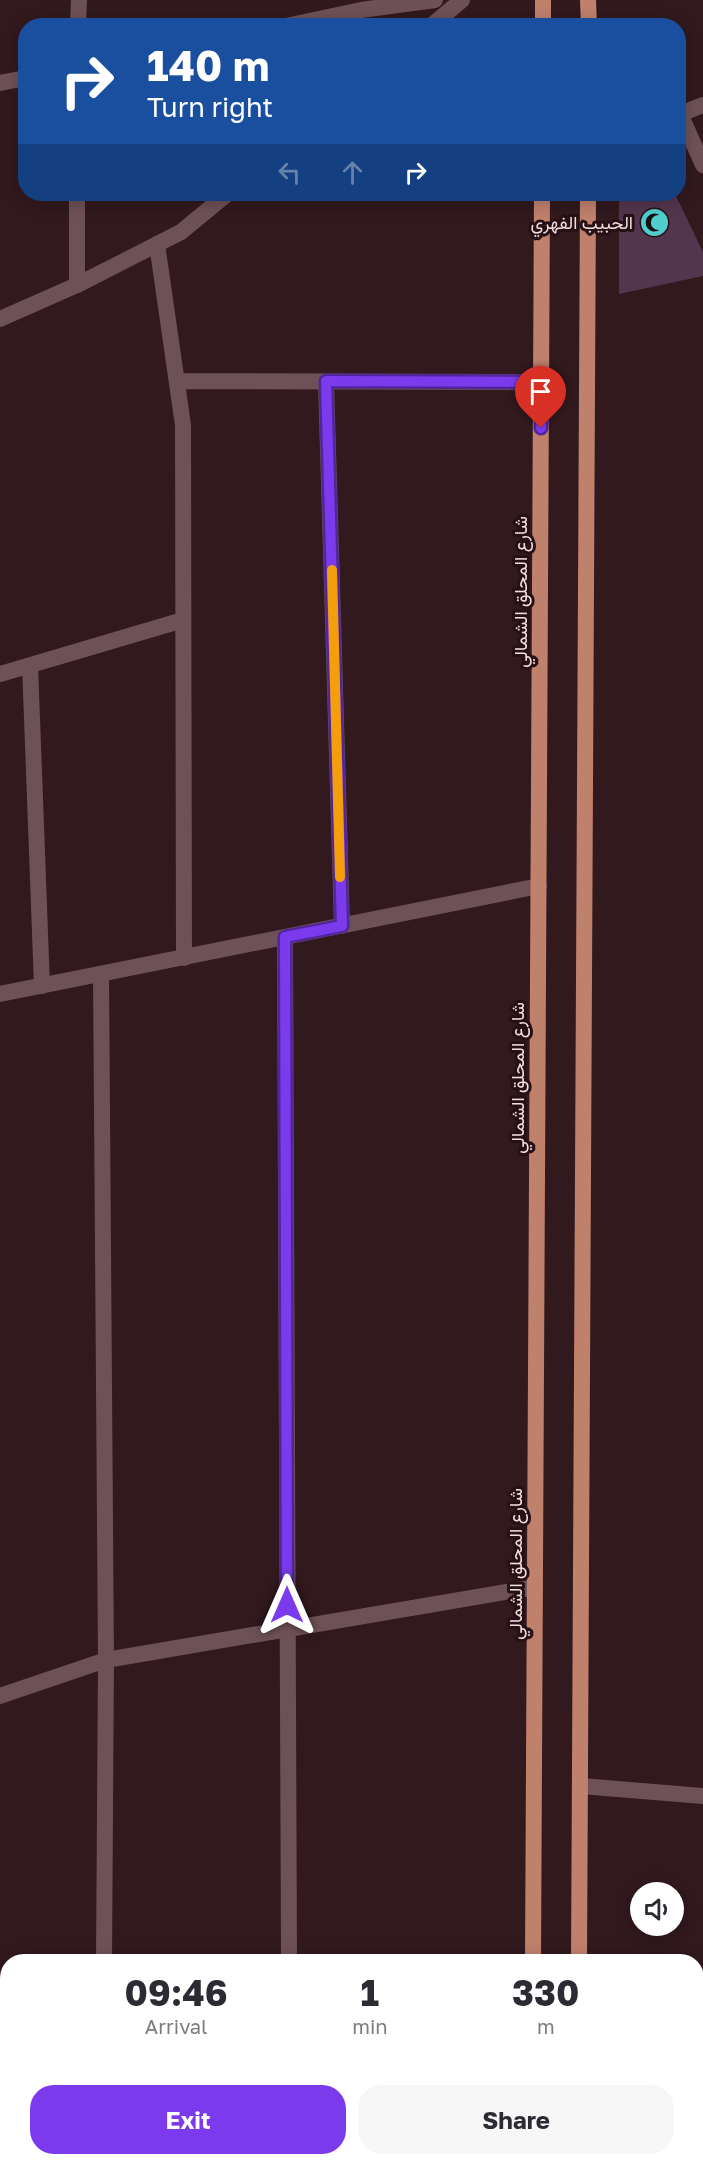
<!DOCTYPE html>
<meta charset="utf-8">
<style>
body{margin:0;font-family:"Golos Text",Vazirmatn,sans-serif;background:#f7f7f7;color:#2b2b33;height:100vh;display:flex;flex-direction:column;font-size:22px;white-space:nowrap}
*{box-sizing:border-box;margin:0}
p{font-size:20px;color:#7c7c81}
.icon{flex:none;width:33px;height:33px;fill:none;stroke:currentColor;stroke-width:2;stroke-linecap:round;stroke-linejoin:round}
.map{position:relative;flex:1;overflow:hidden}
.details{position:absolute;left:0px;top:1954px;width:704px;height:212px;display:flex;flex-direction:column;background:#fff;border-radius:24px 24px 0 0;box-shadow:0 3px 15px #0003}
.details>*{flex:none}
.top-card{position:absolute;left:18px;top:18px;width:668px;height:183px;border-radius:24px;box-shadow:0 3px 15px #0003;background:#1a4fa0;color:#fff;overflow:hidden}
.tools{position:absolute;left:630px;top:1882px;display:grid;gap:12px}
.tools a{display:grid;place-items:center;width:54px;height:54px;border-radius:50%;background:#fff;box-shadow:0 3px 15px #0003;font-size:30px}
.pin{position:absolute;display:grid;place-items:center;width:51px;height:51px;color:#fff;margin:-62px -26px;border-radius:50% 50% 50% 0;rotate:-45deg;box-shadow:0 0 6px #0007}
.pin .icon{rotate:45deg}
.me{position:absolute;width:66px;margin:-33px;rotate:0deg;stroke-linejoin:round;filter:drop-shadow(0 0 4px #0008)}
.turn{display:flex;align-items:center;gap:21px;height:126px;padding:0 30px;font-size:27px}
.turn .icon{width:78px;height:78px;stroke-width:2.5}
.turn b{display:block;font-size:42px;line-height:51px}
.lanes{display:flex;align-items:center;height:57px;padding:0 30px;background:#0003;justify-content:center;gap:30px;direction:ltr}
.lanes .off{opacity:.35}
.eta{display:flex;justify-content:space-evenly;align-items:center;height:102px;text-align:center}
.eta b{font-size:36px;font-weight:700;line-height:42px}
.primary-button{display:flex;gap:12px;margin-top:auto;padding:12px 30px}
.primary-button a{flex:1;height:69px;border-radius:24px;background:#7c3aed;color:#fff;font-size:24px;font-weight:700;line-height:69px;text-align:center}
.primary-button a+a{background:#f7f7f7;color:#2b2b33}
.map>svg:first-child{display:block}
</style>
<div class="map">
<svg width="703" height="2165" viewBox="0 0 703 2165">
<rect width="100%" height="100%" fill="#31191e"/>
<path fill="#53354e" d="M619,194H675L703,252V276L619,294Z"/>
<g fill="none" stroke-linecap="round" stroke-linejoin="round">
<path stroke="#6e5156" stroke-width="16" d="M78,26L79,0
M678,109L703,165
M680,114L703,105
M157,244L183,425L184,958
M77,285V194
M177,381L542,382
M326,382L342,926
M30,665L42,986
M0,674L183,620
M285,937L289,1962
M0,994L539,886
M0,1696L106,1660L101,974
M581,1786L703,1796
M104,1962L106,1660L535,1587
M0,2140L5,2165"/>
<path stroke="#6e5156" stroke-width="16" d="M286,26L361,10L435,0
M431,26L462,0
M0,83L26,78
M0,319L77,285L181,232L227,194"/>
<path stroke="#bf806c" stroke-width="16" d="M588,0L589,26
M543,26V0
M533,1962L542,194
M579,1962L588,194
M532,2165V2158
M578,2165V2158"/>
</g>
<g fill="none" stroke-linecap="round" stroke-linejoin="round">
<defs>
<path id="route" d="M287,1605L285,937L342,926L326,381L542,382L541,428"/>
</defs>
<use href="#route" stroke="#51269a" stroke-width="15"/>
<use href="#route" stroke="#7c3aed" stroke-width="10"/>
<path stroke="#f59e0b" stroke-width="10" d="M332,570L340,877"/>
</g>
<defs>
<symbol id="mosque-disc" viewBox="-11 -11 22 22"><circle r="9.5" fill="#52cdce" stroke="#271015"/><path d="M3.5-4.9A6 6 0 1 0 3.5 4.9A5 5 0 1 1 3.5-4.9Z" fill="#111"/></symbol>
</defs>
<g fill-rule="evenodd">
<use href="#mosque-disc" x="638" y="206" width="33" height="33"/>
</g>
<g text-anchor="middle" stroke-width="6" stroke-linejoin="round" paint-order="stroke">
<g font-size="18" fill="#efdde0" stroke="#271015" text-anchor="end">
<text x="633" y="229">الحبيب الفهري</text>
</g>
<g font-size="18" fill="#efdde0" stroke="#271015">
<text transform="translate(521 592) rotate(-90)" y="6">شارع المحلق الشمالي</text>
<text transform="translate(518 1078) rotate(-90)" y="6">شارع المحلق الشمالي</text>
<text transform="translate(516 1564) rotate(-90)" y="6">شارع المحلق الشمالي</text>
</g>
</g>
</svg>
<div class="tools">
<a><svg class="icon" aria-label="sound" viewBox="0 0 24 24"><path d="M4 9h4l5-4v14l-5-4H4zM17 9q2 3 0 6"/></svg></a>
</div>
<div class="pin" style="left:541px;top:428px;background:#d93025"><svg class="icon" aria-label="arrive" viewBox="0 0 24 24"><path d="M6 21V4h12l-3 4 3 4H6"/></svg></div>
<svg class="me" style="left:287px;top:1605px" viewBox="-20 -20 40 40"><path d="M0-17L14 15 0 8-14 15z" fill="#7c3aed" stroke="#fff" stroke-width="4"/></svg>
<div class="top-card">
<div class="turn"><svg class="icon" aria-label="right" viewBox="0 0 24 24"><path d="M7 20v-9h11M14 6l5 5-5 5"/></svg><div><b>140 m</b>Turn right</div></div>
<div class="lanes"><svg class="icon off" aria-label="left" viewBox="0 0 24 24"><path d="M17 20v-9H6M10 6l-5 5 5 5"/></svg><svg class="icon off" aria-label="ahead" viewBox="0 0 24 24"><path d="M12 20V5M6 11l6-6 6 6"/></svg><svg class="icon" aria-label="right" viewBox="0 0 24 24"><path d="M7 20v-9h11M14 6l5 5-5 5"/></svg></div>
</div>
<section class="details">
<div class="eta">
<div><b>09:46</b><p>Arrival</p></div>
<div><b>1</b><p>min</p></div>
<div><b>330</b><p>m</p></div>
</div>
<div class="primary-button"><a>Exit</a><a>Share</a></div>
</section>
</div>
